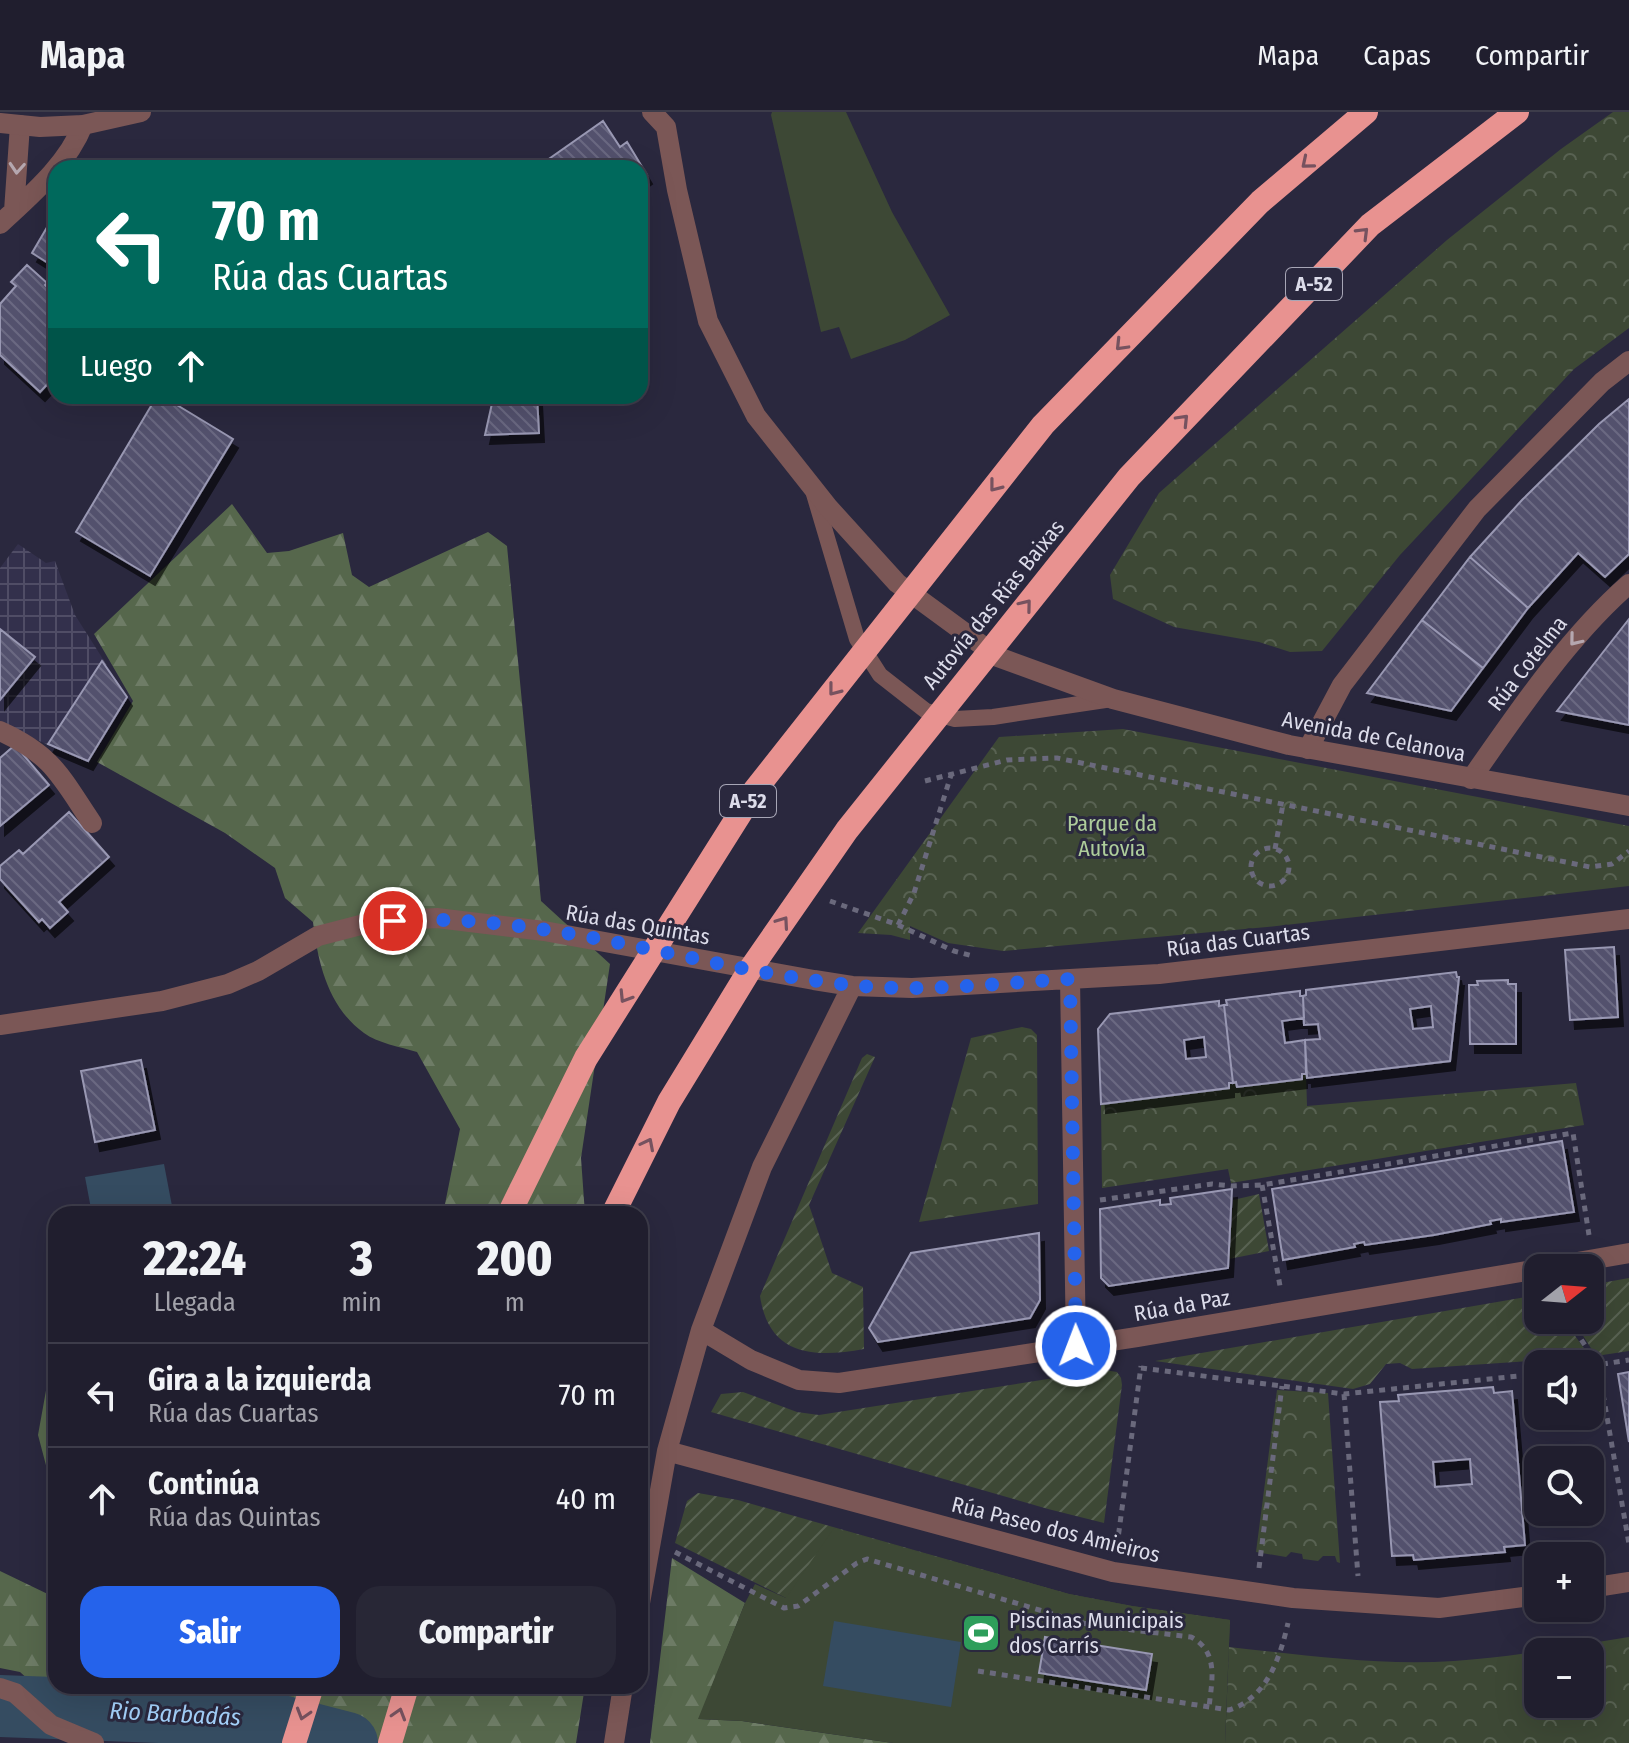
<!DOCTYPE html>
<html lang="es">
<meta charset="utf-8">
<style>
body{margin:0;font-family:"Fira Sans Condensed",sans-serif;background:#282736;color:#f1f3f6;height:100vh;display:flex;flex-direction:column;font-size:30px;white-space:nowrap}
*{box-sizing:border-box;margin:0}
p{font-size:26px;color:#a2a2aa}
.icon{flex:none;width:44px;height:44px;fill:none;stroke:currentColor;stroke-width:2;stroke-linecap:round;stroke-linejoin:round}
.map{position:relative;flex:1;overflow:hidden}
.side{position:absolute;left:48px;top:1094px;width:600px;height:488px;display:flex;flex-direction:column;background:#201e2e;border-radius:24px;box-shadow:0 8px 32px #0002,0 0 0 2px #3d3c4a}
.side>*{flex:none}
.top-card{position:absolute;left:48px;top:48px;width:600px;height:244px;border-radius:24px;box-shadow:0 8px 32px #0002,0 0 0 2px #3d3c4a;background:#00695c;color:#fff;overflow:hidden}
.needle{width:52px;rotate:73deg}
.buttons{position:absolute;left:1524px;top:1142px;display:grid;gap:16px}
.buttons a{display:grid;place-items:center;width:80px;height:80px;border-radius:16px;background:#201e2e;box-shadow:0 8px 32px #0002,0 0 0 2px #3d3c4a;font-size:40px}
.pin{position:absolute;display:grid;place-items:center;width:68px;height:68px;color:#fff;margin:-34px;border:4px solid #fff;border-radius:50%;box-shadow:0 2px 8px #0007}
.me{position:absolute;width:88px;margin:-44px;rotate:359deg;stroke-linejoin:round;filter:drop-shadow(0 0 6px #0008)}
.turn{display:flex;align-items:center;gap:28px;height:168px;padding:0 32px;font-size:36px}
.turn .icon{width:104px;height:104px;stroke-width:2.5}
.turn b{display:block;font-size:56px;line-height:68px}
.then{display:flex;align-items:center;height:76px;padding:0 32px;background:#0003;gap:16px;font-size:30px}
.eta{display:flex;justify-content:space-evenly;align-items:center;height:136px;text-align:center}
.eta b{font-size:48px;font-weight:800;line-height:56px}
.button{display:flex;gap:16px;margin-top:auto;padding:16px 32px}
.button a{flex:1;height:92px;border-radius:24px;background:#2563eb;color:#fff;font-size:32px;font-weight:800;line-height:92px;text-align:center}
.button a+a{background:#282736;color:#f1f3f6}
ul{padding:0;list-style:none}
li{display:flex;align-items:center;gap:24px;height:104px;padding:0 32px;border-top:2px solid #3d3c4a}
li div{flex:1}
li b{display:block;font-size:30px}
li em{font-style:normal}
header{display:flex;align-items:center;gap:48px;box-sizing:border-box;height:112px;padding:0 40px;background:#201e2e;border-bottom:2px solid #3d3c4a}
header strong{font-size:38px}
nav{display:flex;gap:44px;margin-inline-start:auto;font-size:28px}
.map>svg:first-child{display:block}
</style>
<header>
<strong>Mapa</strong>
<nav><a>Mapa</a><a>Capas</a><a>Compartir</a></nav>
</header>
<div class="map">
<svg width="1629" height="1631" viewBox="0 0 1629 1631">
<defs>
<pattern id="industrial-grid" width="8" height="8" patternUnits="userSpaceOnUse" patternTransform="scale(2)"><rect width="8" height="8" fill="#33304c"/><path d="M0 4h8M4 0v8" fill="none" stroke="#504d66"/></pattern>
<pattern id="forest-firs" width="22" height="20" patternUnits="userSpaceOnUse" patternTransform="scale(2)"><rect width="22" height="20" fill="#56674c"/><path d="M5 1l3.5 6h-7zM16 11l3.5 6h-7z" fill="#6e7c66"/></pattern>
<pattern id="park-crowns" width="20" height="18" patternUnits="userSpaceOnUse" patternTransform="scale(2)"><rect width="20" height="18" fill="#3d4835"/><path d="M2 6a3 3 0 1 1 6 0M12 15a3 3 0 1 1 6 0" fill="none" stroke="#586252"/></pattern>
<pattern id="garden-furrows" width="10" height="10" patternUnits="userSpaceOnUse" patternTransform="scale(2)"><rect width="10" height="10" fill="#3d4835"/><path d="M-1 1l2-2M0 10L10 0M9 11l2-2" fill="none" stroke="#586252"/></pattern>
<pattern id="building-back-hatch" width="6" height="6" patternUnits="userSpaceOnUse" patternTransform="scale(2)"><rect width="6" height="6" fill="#53516d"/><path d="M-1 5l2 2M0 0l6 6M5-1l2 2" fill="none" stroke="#6b6982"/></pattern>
<filter id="shadow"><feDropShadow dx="5" dy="9" stdDeviation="0" flood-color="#0009"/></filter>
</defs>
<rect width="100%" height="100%" fill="#2a283e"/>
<path fill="url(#industrial-grid)" d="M18,432L46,451L55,449L75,503L127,585L88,649L0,613V456Z"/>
<path fill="url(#forest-firs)" d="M232,392L267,441L289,439L343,421L352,463L369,475L488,420L507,434L541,789L610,852L581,1046L585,1102H443L460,1017L417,940C401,935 377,931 364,921C328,895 318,851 313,810L285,786L275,756L225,721L97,650L133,589L94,522Z
M56,1223V1391L38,1323Z
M672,1446L745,1491L699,1607L742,1609L893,1631H650Z
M0,1459L56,1486V1574H585L576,1631H259L245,1627L123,1621L70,1605L20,1560L0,1556Z"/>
<path fill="url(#park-crowns)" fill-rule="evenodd" d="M1613,0H1629V216L1574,257L1400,443L1322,539L1290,540L1259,530L1174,515L1113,487L1110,463L1159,381L1447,128L1561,37Z
M1123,617L1629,714V774L1267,815L1003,839L948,831L910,814V828L891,823L858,821L999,625Z
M1022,915L1031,917L1037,923L1038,1092L919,1110L971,926Z
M1306,962L1307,994L1576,971L1584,1013L1231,1071L1228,1057L1102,1076L1101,992L1105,987Z
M1277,1278L1328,1281L1340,1451L1337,1450L1335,1444H1323L1318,1449L1303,1447L1302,1442L1291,1440L1286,1445L1256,1440Z
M1629,1525V1631H1225L1229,1535C1303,1543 1378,1554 1454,1549C1513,1545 1571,1534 1629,1525ZM1538,1540H1590V1592H1538Z"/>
<path fill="url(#garden-furrows)" d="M867,942L875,945L809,1093L832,1161L863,1175L864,1237C815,1246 769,1245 760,1184L862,946Z
M1259,1082L1269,1139L1229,1147L1233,1088Z
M1629,1166V1239L1596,1244L1573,1208H1590V1173Z
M1538,1183V1208H1564L1590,1245L1412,1257L1400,1251L1386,1252L1370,1272L1353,1277L1155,1249Z
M1105,1258L1117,1260L1121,1266L1122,1273L1104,1411L1048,1397L711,1300L721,1282L743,1280L797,1300L819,1303Z
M698,1381L738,1388L1069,1482L1132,1494L1230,1508L1228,1555L786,1486L675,1431L687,1389Z"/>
<path fill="#3d4835" d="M772,0H846L892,100L950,203L905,228L851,247L839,215L821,220L771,3Z
M834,1416L1069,1482L1132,1494L1230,1508L1225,1631H893L742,1609L698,1607L745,1491L755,1472L786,1486Z"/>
<path fill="#354c61" d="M164,1052L172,1094L125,1102H92L85,1065Z
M834,1509L961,1530L951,1595L823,1574Z
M0,1586L241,1592L235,1615L105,1607H13L0,1605Z"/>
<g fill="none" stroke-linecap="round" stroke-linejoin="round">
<path stroke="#354c61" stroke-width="62" d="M0,1594L238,1603L347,1631"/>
</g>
<path fill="url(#building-back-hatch)" stroke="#9998b3" stroke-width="2" fill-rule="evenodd" filter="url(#shadow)" d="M603,9L620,35L627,30L647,63L640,68V56H536Z
M56,100V156L32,141Z
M27,153L47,171L45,173L56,184V263L40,280L0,243V192L16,174L11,170Z
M157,284H162L233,327L150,464L76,420Z
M537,284L539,321L485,323L493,287Z
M1629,287V442L1605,465L1578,441L1528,496L1470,445L1522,388L1599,312Z
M1470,445L1528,496L1483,556L1422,508Z
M1629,507V613L1557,599Z
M1422,508L1483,556L1451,599L1367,581Z
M0,517L35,545L0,588Z
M102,549L127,585L88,649L48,632Z
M15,633L49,673L0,714V646Z
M69,700L109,745L59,790L68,800L50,816L42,807L39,810L0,767V754L19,738L23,742Z
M1614,835L1618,905L1570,908L1565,838Z
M1456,860L1457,865H1459L1450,949L1307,966L1305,928L1320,927L1318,912L1304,913L1303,884L1306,883V878ZM1431,894L1433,915L1413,917L1410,897Z
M1508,868V872H1516V932H1470L1469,873H1478L1477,869Z
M1300,879V884H1303L1304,906L1282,909L1285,931L1305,928L1306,962H1302V967L1237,975L1236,970L1233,971L1224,893H1227L1226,888Z
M1219,889V894L1224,893L1233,971H1229V976L1101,992L1098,917L1110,902ZM1204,925L1206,945L1186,947L1184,928Z
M141,948L155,1018L95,1030L81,959Z
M1562,1029L1574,1100L1501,1110V1107L1490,1109L1491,1112L1434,1123L1365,1133L1364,1130L1354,1132L1355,1135L1283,1148L1272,1077Z
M1232,1077L1228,1156L1109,1174L1101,1166L1100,1097L1160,1088V1093L1171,1092L1170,1086Z
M1039,1121L1040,1188L1030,1206L878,1230L869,1216L911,1141Z
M1629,1260V1330L1618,1262Z
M1493,1275L1494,1281L1512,1279L1525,1433L1504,1435L1505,1440L1414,1448L1413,1443L1392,1444L1380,1290L1399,1289L1398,1283ZM1470,1347L1472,1372L1435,1375L1433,1350Z
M1045,1525L1152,1542L1146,1578L1039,1561Z"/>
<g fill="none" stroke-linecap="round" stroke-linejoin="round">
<path stroke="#6a697c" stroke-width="5" stroke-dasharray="6 6" stroke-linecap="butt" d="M925,669L1007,648L1057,646L1590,755L1612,752L1629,739
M1251 755a19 19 0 1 1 38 0a19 19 0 1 1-38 0Z
M1275,737L1283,692
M830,789L898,813L954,839L973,844
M898,813L914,781L952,660
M1262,1073L1280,1174
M1100,1088L1212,1072L1232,1074L1262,1073L1573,1021L1589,1123
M1568,1208L1598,1253L1629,1432
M1590,1254L1629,1248
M1141,1256L1344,1282L1538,1262
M1344,1282L1358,1464
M1117,1434L1141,1254
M675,1440L784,1496L798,1494L857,1451L867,1447L1090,1513L1191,1525C1219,1540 1212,1568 1209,1595
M1259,1456L1282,1274
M978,1559L1229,1598C1267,1586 1280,1546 1288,1511"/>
<path stroke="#7b5756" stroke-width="16" d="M814,382L857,527L880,563L926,599L955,607L993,605L1112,587"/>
<path stroke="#7b5756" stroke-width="20" d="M14,99L20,13
M0,112C31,83 67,53 83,13
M0,619C53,643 61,665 92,711
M1308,637L1342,573L1477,397L1602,270L1629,249
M1471,667C1517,601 1569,524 1629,472
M1070,867L1076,1234
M0,913L162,889L228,872L258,859L318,824L372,810L437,806L544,819L814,868L852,874L912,876L1159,862L1629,807
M1543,1156L1629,1141
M701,1218L751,1248L799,1268L839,1271L1137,1225L1538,1157
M667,1339L1113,1460L1293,1486L1439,1496L1538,1483
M1590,1476L1629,1470
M640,1491L667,1339L701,1218L762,1055L852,874
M0,1576L15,1581L51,1613L94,1631
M614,1631L623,1574"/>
<path stroke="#7b5756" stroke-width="20" d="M652,0L666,15L677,78L708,209L756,304L828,395L897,471L998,545L1113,587L1289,633L1629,694
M0,11L40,15L83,13L141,0"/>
<path stroke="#e89290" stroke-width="24" d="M509,1102L586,946L755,678L1043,313L1260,90L1366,0
M613,1102L669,990L749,859L847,718L1129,365L1370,113L1517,0
M294,1631L312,1574
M390,1631L407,1574"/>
</g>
<defs><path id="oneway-chevron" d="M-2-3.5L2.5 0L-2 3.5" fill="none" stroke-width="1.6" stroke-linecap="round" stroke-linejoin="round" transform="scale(2)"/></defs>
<g stroke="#76525f">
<use href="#oneway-chevron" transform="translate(1307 51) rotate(140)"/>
<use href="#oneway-chevron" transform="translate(1363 121) rotate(-45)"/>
<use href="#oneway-chevron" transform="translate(1121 233) rotate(134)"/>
<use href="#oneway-chevron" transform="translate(1183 308) rotate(-46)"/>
<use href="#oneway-chevron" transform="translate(995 374) rotate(128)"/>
<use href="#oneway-chevron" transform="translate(1026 493) rotate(-51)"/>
<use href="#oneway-chevron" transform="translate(834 578) rotate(128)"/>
<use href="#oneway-chevron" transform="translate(783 810) rotate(-55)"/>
<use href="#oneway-chevron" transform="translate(625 885) rotate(122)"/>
<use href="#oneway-chevron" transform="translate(648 1032) rotate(-63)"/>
<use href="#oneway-chevron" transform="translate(303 1602) rotate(107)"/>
<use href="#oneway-chevron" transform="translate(399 1602) rotate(-73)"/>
</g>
<g stroke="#b5a7af">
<use href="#oneway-chevron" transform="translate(17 56) rotate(94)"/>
<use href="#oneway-chevron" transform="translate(1575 528) rotate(129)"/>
</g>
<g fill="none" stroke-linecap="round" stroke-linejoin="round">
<path stroke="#2563eb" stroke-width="14" stroke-dasharray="0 25.2" d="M393,809C546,799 700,858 851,873C923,881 997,871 1070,867L1076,1234"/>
</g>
<defs>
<symbol id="stadium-square" viewBox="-11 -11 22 22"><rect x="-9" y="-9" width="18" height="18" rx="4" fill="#2e9e5b" stroke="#2a283e"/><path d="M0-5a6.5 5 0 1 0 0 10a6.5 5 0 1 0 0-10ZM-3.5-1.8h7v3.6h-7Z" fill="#fff"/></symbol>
</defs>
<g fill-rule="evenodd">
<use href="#stadium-square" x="959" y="1499" width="44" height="44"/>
</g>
<g text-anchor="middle" stroke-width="6" stroke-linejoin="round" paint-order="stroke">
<g fill="#2a283e" stroke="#a7a6b6" stroke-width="2">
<rect x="1286" y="156" width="56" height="32" rx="6"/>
<rect x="720" y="673" width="56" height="32" rx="6"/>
</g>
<g font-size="20" font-weight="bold" fill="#dcdcea">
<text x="1314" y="179">A-52</text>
<text x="748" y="696">A-52</text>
</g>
<g font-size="22" fill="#dcdcea" stroke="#2a283e">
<text transform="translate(993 492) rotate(-51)" y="8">Autovía das Rías Baixas</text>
<text transform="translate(1527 551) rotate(-52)" y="8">Rúa Cotelma</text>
<text transform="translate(1374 624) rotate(11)" y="8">Avenida de Celanova</text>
<text transform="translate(638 812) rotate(10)" y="8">Rúa das Quintas</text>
<text transform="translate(1238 828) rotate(-7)" y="8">Rúa das Cuartas</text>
<text transform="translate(1182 1193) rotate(-10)" y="8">Rúa da Paz</text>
<text transform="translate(1056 1417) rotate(14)" y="8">Rúa Paseo dos Amieiros</text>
</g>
<g font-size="22" fill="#aecd9b" stroke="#2a283e">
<text x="1112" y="719">Parque da<tspan x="1112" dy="25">Autovía</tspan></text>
</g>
<g font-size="22" fill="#dcdcea" stroke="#2a283e" text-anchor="start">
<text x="1009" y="1516">Piscinas Municipais<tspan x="1009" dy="25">dos Carrís</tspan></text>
</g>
<g font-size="24" font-style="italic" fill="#a5d2fc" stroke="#2a283e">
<text transform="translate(175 1602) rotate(3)" y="8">Rio Barbadás</text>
</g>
</g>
</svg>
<div class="buttons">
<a><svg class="needle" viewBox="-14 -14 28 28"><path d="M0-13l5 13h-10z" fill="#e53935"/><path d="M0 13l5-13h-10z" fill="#a2a2aa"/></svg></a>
<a><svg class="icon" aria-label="sound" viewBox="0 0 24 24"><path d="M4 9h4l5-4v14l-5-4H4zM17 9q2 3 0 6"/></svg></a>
<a><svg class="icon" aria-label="search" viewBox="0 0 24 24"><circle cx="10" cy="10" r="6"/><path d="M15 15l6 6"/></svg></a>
<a>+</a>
<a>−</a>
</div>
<div class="pin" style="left:393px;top:809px;background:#d93025"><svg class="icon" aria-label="arrive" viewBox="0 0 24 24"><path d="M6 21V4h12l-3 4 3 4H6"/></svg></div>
<svg class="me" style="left:1076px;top:1234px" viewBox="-20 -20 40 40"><circle r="17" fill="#2563eb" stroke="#fff" stroke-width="3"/><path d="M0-11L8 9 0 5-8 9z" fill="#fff"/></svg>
<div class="top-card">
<div class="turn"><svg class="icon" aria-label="left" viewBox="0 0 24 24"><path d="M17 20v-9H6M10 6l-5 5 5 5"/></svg><div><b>70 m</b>Rúa das Cuartas</div></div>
<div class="then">Luego<svg class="icon" aria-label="ahead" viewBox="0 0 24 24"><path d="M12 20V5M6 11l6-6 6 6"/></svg></div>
</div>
<section class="side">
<div class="eta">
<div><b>22:24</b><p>Llegada</p></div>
<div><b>3</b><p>min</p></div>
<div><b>200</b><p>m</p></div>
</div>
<ul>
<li><svg class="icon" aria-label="left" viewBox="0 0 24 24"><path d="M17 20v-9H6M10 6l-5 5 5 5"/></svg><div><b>Gira a la izquierda</b><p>Rúa das Cuartas</p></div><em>70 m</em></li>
<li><svg class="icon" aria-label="ahead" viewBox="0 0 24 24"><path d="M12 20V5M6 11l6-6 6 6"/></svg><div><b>Continúa</b><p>Rúa das Quintas</p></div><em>40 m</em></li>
</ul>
<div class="button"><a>Salir</a><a>Compartir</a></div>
</section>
</div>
